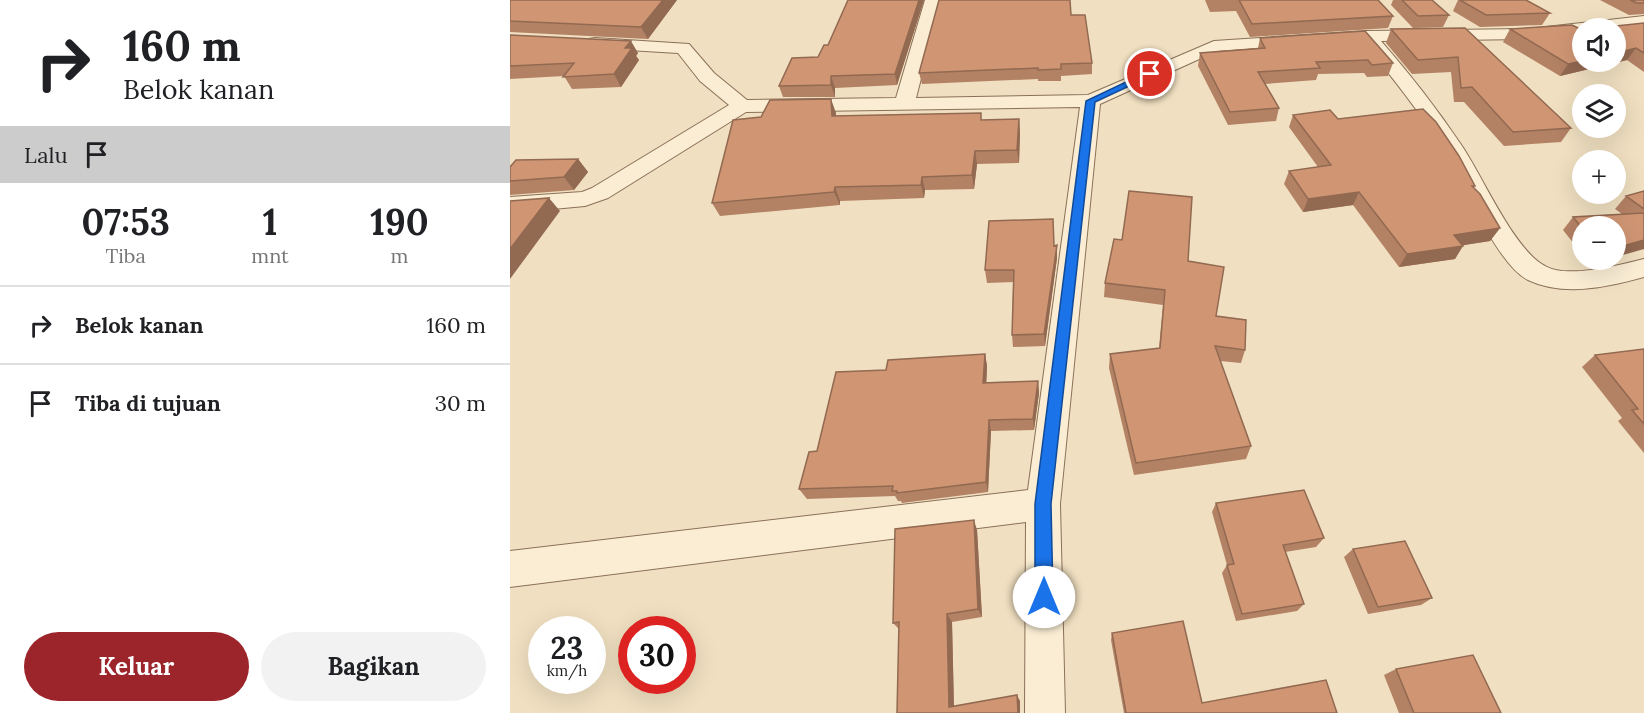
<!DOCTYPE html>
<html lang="id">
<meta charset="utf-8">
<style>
body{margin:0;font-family:Lora,serif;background:#f2f2f2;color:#202124;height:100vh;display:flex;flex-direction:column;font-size:22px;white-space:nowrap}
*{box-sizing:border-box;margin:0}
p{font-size:20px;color:#757577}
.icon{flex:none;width:33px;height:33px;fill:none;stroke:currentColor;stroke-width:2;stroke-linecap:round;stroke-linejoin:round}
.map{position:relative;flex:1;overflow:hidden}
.side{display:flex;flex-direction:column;background:#fff;width:510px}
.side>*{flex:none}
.hud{background:#fff;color:#202124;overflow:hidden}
.tools{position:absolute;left:1062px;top:18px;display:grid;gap:12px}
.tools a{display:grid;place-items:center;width:54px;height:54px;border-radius:50%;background:#fff;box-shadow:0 6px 24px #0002;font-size:30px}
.speed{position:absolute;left:18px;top:616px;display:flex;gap:12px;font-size:30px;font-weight:700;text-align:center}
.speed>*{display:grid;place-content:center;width:78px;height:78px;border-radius:50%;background:#fff;box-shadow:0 6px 24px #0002;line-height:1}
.speed small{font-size:15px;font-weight:400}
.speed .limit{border:9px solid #d22;background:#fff;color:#111}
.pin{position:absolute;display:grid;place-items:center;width:51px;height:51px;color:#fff;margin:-26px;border:3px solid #fff;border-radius:50%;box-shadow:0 2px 6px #0007}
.me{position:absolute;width:66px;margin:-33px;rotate:0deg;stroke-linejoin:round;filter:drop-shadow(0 0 4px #0008)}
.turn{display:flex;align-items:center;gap:21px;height:126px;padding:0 24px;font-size:27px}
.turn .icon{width:78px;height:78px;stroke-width:2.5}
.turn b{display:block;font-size:42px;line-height:51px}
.then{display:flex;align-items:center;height:57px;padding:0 24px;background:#0003;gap:12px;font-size:22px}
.eta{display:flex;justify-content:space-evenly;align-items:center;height:102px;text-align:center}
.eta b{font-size:36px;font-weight:800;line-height:42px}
.cta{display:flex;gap:12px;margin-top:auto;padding:12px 24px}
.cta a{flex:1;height:69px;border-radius:36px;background:#9c242b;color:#fff;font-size:24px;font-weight:800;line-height:69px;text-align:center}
.cta a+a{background:#f2f2f2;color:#202124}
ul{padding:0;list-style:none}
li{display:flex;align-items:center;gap:18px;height:78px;padding:0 24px;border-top:2px solid #e0e0e0}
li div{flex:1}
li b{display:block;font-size:22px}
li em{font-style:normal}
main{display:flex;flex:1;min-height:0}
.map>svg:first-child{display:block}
</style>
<main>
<section class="side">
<div class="hud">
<div class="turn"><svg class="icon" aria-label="right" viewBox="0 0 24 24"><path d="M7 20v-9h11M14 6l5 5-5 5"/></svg><div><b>160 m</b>Belok kanan</div></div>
<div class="then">Lalu<svg class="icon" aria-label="arrive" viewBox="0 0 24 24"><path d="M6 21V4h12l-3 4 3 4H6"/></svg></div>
</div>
<div class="eta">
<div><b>07:53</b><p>Tiba</p></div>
<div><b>1</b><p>mnt</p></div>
<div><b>190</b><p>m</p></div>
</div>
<ul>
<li><svg class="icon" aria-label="right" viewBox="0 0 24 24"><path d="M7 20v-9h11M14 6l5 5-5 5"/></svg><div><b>Belok kanan</b></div><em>160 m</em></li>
<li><svg class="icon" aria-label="arrive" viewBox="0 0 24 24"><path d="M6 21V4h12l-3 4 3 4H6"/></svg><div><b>Tiba di tujuan</b></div><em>30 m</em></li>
</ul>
<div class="cta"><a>Keluar</a><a>Bagikan</a></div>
</section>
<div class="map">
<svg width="1134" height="713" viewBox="0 0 1134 713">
<rect width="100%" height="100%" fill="#f0dfc0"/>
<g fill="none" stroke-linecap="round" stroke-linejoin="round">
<defs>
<path id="minor" d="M415,0H431L406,98L578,95L704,41L857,31L1018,29L1134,16V26L1106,29L1072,28V33L1018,39L871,41C900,74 927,109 952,146C973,177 1004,250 1035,266C1058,279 1109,265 1134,259V277C1098,287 1054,297 1018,280C986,264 952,179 932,147C908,110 881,75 852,41L707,51L590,104L550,504L555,713H515L516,522L0,587V551L518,490L570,107L236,112L98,198L75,206L0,213V197L72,192L82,188L219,105L190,81L168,53L85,48L79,47L76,43L79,39L85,38L179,44L204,73L237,100L386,98Z"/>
</defs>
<use href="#minor" stroke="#8a7057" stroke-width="2"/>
<use href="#minor" fill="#faedd4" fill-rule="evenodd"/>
</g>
<path fill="#b38164" d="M0,0H167L138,39L0,32Z
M338,0H414L387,85L325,88V97H273L269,86L308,57L318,45Z
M695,0H868L883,16L878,28L740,37L726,11L700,12Z
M883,0H922L939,15L933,27L903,28L881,5Z
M948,0H1016L1040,13L1032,25L970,27L943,11Z
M1090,0H1134V14L1119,15Z
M561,15L582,63V74L551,76V81H528V79L412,84L409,73Z
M1134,23V72L1117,60L1050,76L993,42L1000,29L1071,30Z
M955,28L1061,128L1051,142L994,146L954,102H944L941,72L902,74L876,43L881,29Z
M0,35L128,53L126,56L129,60L111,87L62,89L54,76L0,79Z
M750,38L883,63L878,76L857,77L854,73L808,74L806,80L755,84L769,108L766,121L718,125L688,66L690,53L748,48Z
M326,113V116L472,120L509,119L510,133L509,163L467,164L464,189L415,190L414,198L330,201V205L210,216L202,203Z
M783,115L828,119L964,188L990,228L980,241L953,245L945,259L889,267L843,205L793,212L774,184L779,171L808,167L779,127Z
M68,159L78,172L64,190L0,195V167Z
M1134,191V249L1072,226V254L1053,230L1063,217L1112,214L1105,209L1116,196Z
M547,245V258L535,346L503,347L502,335L503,282L477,283L475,270L544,246Z
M1077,260H1098L1081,265Z
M678,261L706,316L735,350L731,363L710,361L741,446L736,459L624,475L599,368L600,354L649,348L653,305L594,297L595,283Z
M1134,349V453L1108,421L1112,418L1072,367L1085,355Z
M475,354L477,366L476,382L528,381L529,393L524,430L481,431L478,492L392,503L391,501H388L385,496L297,499L289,489L307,451L376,370Z
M706,503L814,538L806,547L775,552L794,604L787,611L726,621L712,573L717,565L702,512Z
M467,530L472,617L442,622L444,706L510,701V713H387L389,629L383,623Z
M843,549L922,598L911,605L858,614L834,557Z
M602,633L692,703L827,713H614L601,640Z
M886,669L991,713H889L874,675Z"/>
<path fill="#926951" d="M153,0H167L138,39L131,27Z
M409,0H414L387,85L385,74Z
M121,41L128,53L126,56L129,60L111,87L104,74L115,48Z
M1126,48L1117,60L1050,76L1058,64L1072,61V62H1106V53Z
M321,76L325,88V97L321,85Z
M321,99L326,113V130L322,116Z
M509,119L510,133L509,163L507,150Z
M465,151L467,164L464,189L462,175Z
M68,159L78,172L64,190L54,177Z
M412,177L415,190L414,198L411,185Z
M325,187L330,201V205L324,192Z
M849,192L843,205L793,212L798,199Z
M39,198L50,211L0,279V249Z
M990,228L980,241L936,248L944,235Z
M1134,240V249L1106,257V248Z
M547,245V258L535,346L534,334Z
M953,246L945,259L889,267L897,254Z
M1086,260H1098L1081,265Z
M475,354L477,366L476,394L473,383Z
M528,381L529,393L524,430L523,419Z
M479,420L481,431L478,492L476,482Z
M464,520L467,530L472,617L468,609Z
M437,614L442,622L444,712L439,707Z
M507,695L510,701V713H508Z"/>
<path fill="#d09674" stroke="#926951" stroke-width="1.5" d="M0,0H153L131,27L0,21Z
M338,0H409L385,74L321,76V85L269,86L282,58L308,57L314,45H318Z
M429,0H560L561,15H575L582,63L551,64V69L528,70V68L409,73Z
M729,0H868L883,16L742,24Z
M892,0H922L939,15L908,16Z
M950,0H1016L1040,13L976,15Z
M1120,0H1134V3H1127Z
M1134,23V53L1126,48L1106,53V28H1087Z
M1062,25L1072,30V61L1058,64L1000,29Z
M955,28L1061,128L1003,132L962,87L951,88L948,57L908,60L881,29Z
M855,31L883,63L862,65L858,60L806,62L810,68L748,72L769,108L720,112L690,53L755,48L750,38Z
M0,35L121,41L115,48H122L104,74L53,77L64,63L0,66Z
M321,99L322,116L471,113V120L509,119L507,150L465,151L462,175L412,177L411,185L325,187L324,192L202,203L223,120L251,117L260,100Z
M913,109L926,122L949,156L965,186H962L970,194L990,228L944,235L953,246L897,254L849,192L798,199L779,171L821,165L783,115L820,110L828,119Z
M68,159L54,177L0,181V167L6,160Z
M619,191L682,197L678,261L714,267L706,316L736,320L735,350L705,346L741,446L626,463L600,354L650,348L655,290L595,283L604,239L612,240Z
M1134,191V209L1116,196Z
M39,198L0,249V201Z
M1134,213V240L1106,248V226H1072V228L1063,217Z
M543,219L544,246L547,245L534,334L502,335L504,270H475L479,221Z
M1134,349V424L1122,410L1128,409L1085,355Z
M475,354L473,383L528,381L523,419L479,420L476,482L387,493V491H382L383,486L289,489L299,452L307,451L326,372L376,370L378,360Z
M794,490L814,538L773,545L794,604L732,614L717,565L724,564L706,503Z
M464,520L468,609L437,614L439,707L507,695L508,713H387L389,622L383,623L385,529Z
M895,541L922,598L868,607L843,549Z
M673,621L692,703L816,680L827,713H616L602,633Z
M963,655L991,713H904L886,669Z"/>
<path fill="#1a73e8" stroke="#114b97" stroke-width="1.5" d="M637,72L645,74L585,102L541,504L543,597L540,603L534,606L527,603L525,597V504L576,101Z"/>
</svg>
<div class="tools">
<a><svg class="icon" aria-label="sound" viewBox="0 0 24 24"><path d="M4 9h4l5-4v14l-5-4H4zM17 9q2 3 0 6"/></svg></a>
<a><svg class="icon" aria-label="layers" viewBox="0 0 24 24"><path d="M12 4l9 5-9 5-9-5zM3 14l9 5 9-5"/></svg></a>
<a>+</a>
<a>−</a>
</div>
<div class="speed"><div>23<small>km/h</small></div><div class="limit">30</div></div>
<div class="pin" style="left:640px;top:74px;background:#d93025"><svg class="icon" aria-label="arrive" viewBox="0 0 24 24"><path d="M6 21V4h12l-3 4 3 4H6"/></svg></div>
<svg class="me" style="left:534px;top:597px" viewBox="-20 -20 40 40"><circle r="19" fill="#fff"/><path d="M0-13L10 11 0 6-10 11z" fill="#1a73e8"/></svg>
</div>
</main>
